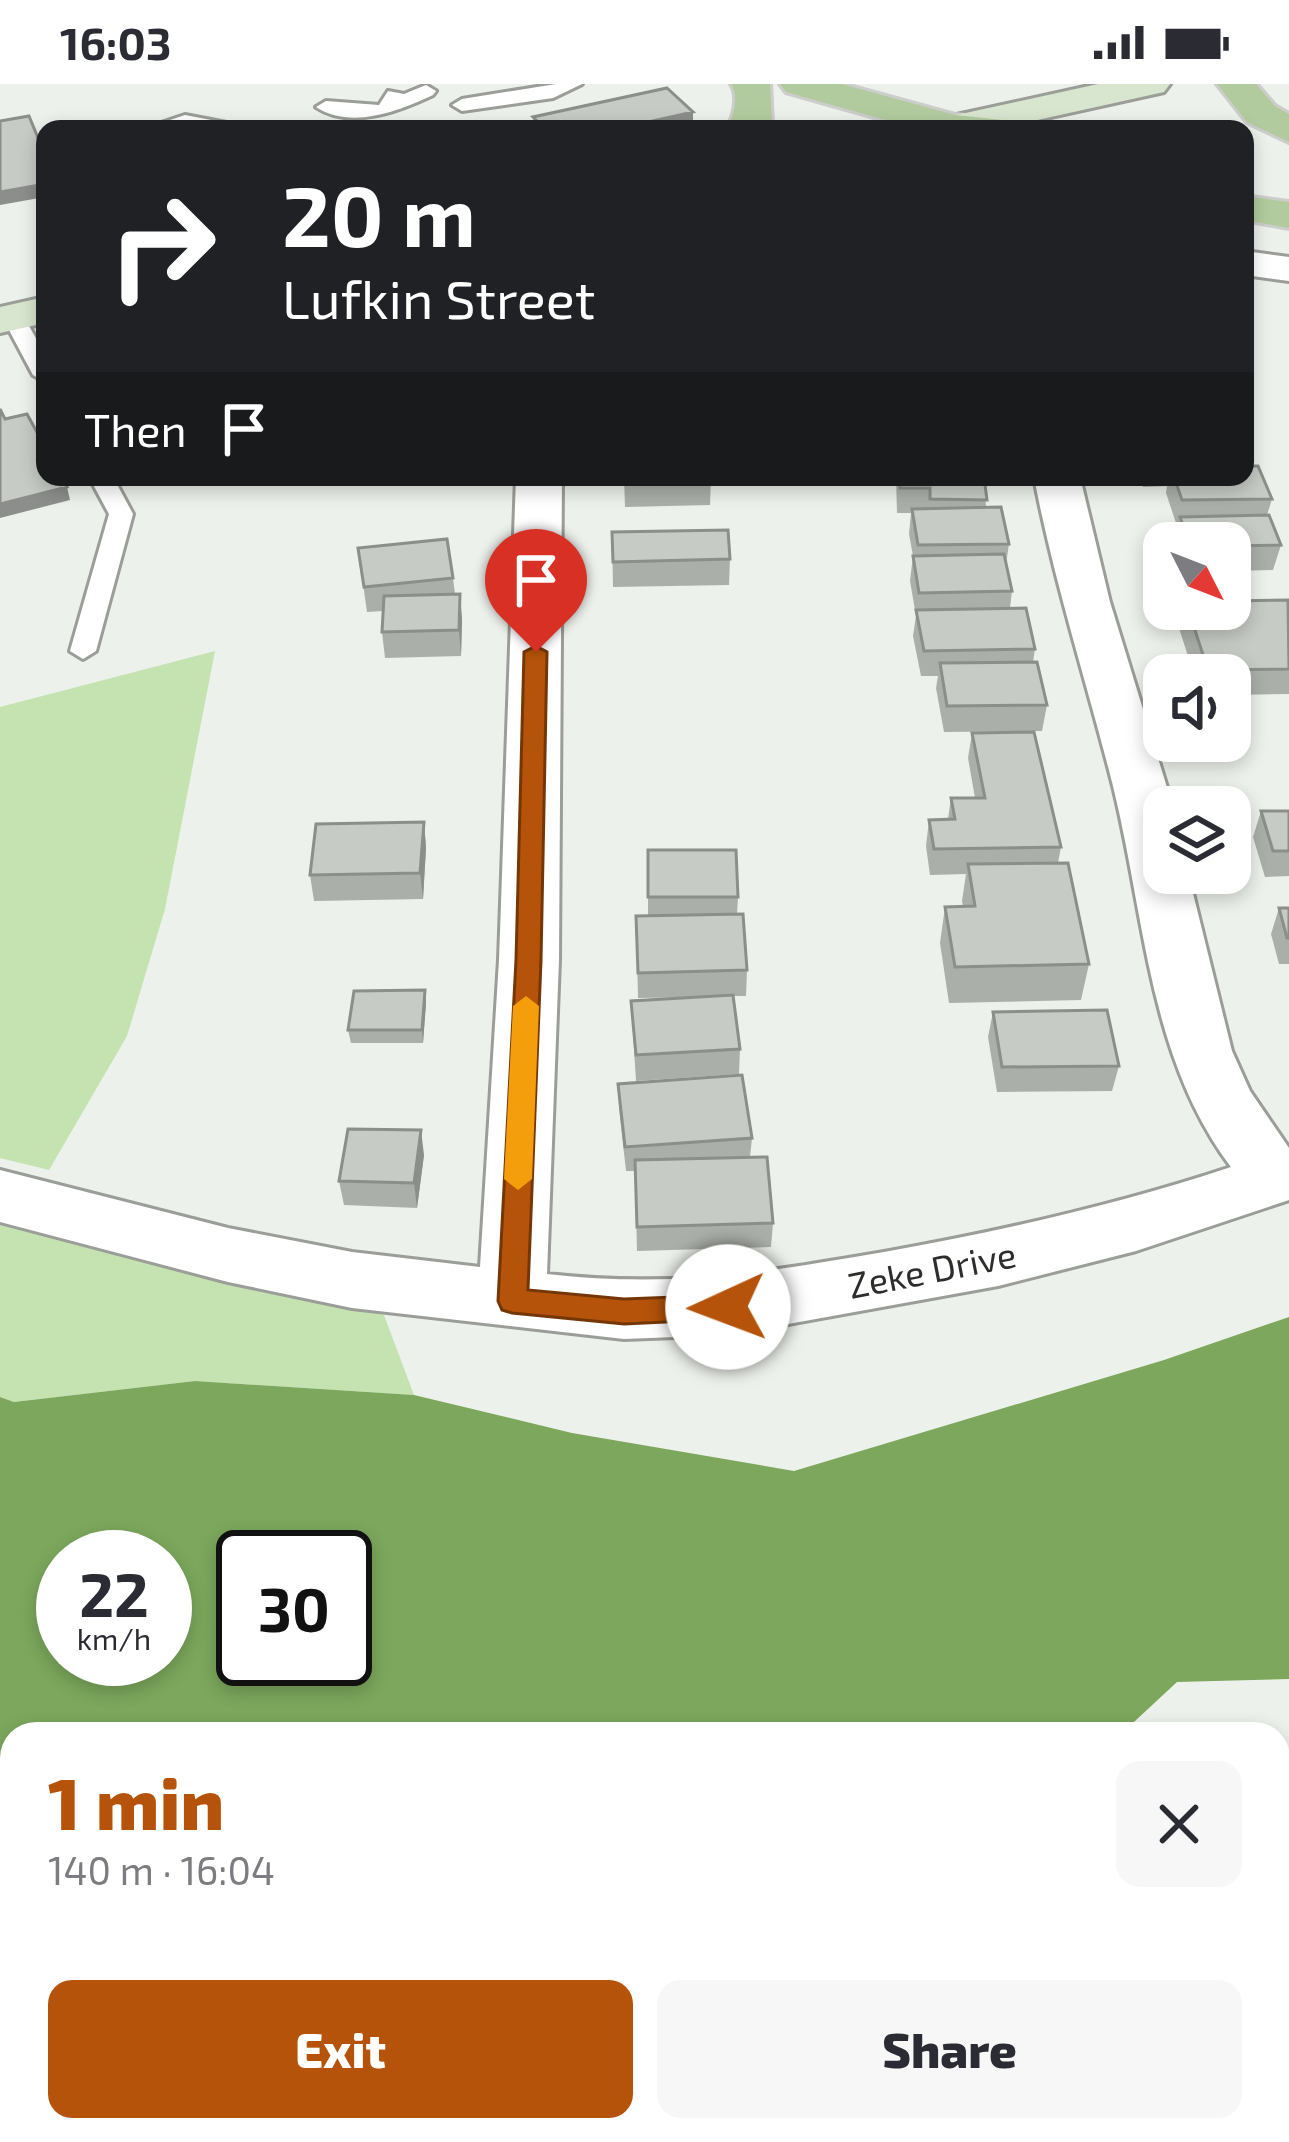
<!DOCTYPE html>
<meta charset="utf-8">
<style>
body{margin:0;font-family:"Exo 2",sans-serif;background:#f7f7f7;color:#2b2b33;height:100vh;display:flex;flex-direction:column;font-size:45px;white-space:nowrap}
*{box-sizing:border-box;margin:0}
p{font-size:39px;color:#7c7c81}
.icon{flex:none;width:66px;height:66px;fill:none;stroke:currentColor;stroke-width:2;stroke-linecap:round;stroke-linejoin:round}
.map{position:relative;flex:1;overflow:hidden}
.sheet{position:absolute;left:0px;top:1638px;width:1290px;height:420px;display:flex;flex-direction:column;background:#fff;border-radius:36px 36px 0 0;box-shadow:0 6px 18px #0003}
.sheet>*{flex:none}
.banner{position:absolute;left:36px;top:36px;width:1218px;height:366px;border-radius:24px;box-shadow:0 6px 18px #0003;background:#202124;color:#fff;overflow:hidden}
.needle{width:78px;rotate:132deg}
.fabs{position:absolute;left:1143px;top:438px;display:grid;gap:24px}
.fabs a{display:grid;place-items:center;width:108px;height:108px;border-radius:24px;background:#fff;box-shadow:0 6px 18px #0003;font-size:60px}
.speed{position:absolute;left:36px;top:1446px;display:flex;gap:24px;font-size:60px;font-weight:700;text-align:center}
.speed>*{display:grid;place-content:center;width:156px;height:156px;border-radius:50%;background:#fff;box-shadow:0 6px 18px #0003;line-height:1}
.speed small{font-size:30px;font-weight:400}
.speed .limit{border:6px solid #111;border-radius:18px;background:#fff;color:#111}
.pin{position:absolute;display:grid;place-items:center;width:102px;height:102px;color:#fff;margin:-123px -51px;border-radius:50% 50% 50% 0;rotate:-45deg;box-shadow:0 0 12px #0007}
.pin .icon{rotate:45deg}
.me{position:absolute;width:132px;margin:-66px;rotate:268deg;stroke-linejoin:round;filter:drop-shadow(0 0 9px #0008)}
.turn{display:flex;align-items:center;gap:42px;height:252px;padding:0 48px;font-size:54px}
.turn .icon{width:156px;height:156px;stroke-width:2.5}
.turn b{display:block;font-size:84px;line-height:102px}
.then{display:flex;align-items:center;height:114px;padding:0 48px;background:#0003;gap:24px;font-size:45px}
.round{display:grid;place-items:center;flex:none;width:126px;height:126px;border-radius:24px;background:#f7f7f7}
.summary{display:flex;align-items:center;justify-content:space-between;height:204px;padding:0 48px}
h1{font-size:72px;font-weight:800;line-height:90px;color:#b45309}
.action{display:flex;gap:24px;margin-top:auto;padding:24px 48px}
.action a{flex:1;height:138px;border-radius:24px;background:#b45309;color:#fff;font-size:48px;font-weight:800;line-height:138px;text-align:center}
.action a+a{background:#f7f7f7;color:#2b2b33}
.status{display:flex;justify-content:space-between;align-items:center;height:84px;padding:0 60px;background:#fff;direction:ltr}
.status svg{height:33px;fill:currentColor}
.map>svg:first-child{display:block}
</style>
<div class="status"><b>16:03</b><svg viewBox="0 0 49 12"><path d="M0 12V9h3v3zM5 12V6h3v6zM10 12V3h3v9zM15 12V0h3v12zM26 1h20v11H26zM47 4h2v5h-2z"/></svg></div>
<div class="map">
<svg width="1289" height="2058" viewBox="0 0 1289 2058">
<rect width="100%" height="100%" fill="#edf1eb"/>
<path fill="#c4e3b0" d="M215,567L165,825L127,952L49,1086L0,1074V623Z
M0,1139L384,1231L414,1311L195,1297L14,1318L0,1313Z"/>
<path fill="#7ca75c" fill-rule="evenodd" d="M1289,1233V1595L1177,1598L1121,1650H12V1761L0,1759V1313L14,1318L195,1297L414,1311L572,1349L794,1387L1164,1276ZM63,1473H165V1575H63ZM243,1473H345V1575H243Z"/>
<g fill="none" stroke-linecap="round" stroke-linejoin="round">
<defs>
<path id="service" d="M556,0H582L553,14L462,27L452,21L462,15Z
M426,1L436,7L433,11C399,27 351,46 316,23L326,17L379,21L388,7L404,10Z
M185,31L237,41L240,45H143Z
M13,226L21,228L45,270V298L33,291L2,233Z
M89,393H113L133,430L96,567L83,575L70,567L109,430Z"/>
<path id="minor" d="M1245,167L1289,173V197L1245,191Z
M516,393H562L559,876L547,1190C673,1204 761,1189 884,1168C1002,1147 1116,1121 1231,1083C1148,973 1145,831 1113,702C1087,599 1054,498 1034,393H1080L1110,518L1173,723H1164V789H1188L1232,967L1250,1007L1289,1064V1116L1136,1167L998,1202L727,1251L624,1255L352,1224L228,1198L0,1138V1086L228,1144L352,1168L480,1183L499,876Z"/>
<path id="secondary" d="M1098,0H1170L1164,8L997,45H923L929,37Z
M45,213V239L0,249V223Z"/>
<path id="primary" d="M731,0H770L772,39L767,45H726C734,34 739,12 731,0Z
M780,0H842L955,31L1012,37L1018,45H917L786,8Z
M1217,0H1256L1275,22L1289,30V58L1247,38Z
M1245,112L1289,118V144L1245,136Z"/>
</defs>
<use href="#service" stroke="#9b9e98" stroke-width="6"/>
<use href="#minor" stroke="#9b9e98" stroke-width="6"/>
<use href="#secondary" stroke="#9b9e98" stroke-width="6"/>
<use href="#primary" stroke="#cdcdcc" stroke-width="6"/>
<use href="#service" fill="#fff" fill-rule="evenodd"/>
<use href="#minor" fill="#fff" fill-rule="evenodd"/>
<use href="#secondary" fill="#d8e5cf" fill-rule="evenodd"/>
<use href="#primary" fill="#b2cb9e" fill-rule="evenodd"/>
</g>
<path fill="#abafa9" d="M533,33L693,40L670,45H534Z
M624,393H711L710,421L625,423Z
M896,393H984L986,424L1009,460L1006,480L1012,507L1010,524L1035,565L1033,578L1047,621L1042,647L944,648L936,604L938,592H921L913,552L916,532L910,497L913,472L909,450L911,429H897Z
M1138,393H1245L1272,415L1267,431L1281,461L1273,486L1230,487V459H1175L1178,442H1177L1166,409L1167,402L1143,403Z
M612,448L730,475L729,501L613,503Z
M358,464L453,494L455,510H460L462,536L461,572L385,574L382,548L383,527L367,528Z
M1289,520V610L1230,611V591H1194L1179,544L1184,525H1230Z
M972,649L1061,763L1058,779L1089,880L1081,916L949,919L940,859L945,823L963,822L962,817L966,790L930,791L926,762L929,736L948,735L951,714H975L968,674Z
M1261,727H1289V792L1265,793L1253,753Z
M424,738L426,764L423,815L314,817L310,791Z
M648,766L738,813L737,830L747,886L746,912H733L740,965L739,990L636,997L631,917L702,913L638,914L636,832H648Z
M1279,824H1289V880H1279L1271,850Z
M425,906L426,919L423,959H351L348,946Z
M993,928L1119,982L1112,1007L997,1008L988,953Z
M618,1000L752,1054L750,1073L773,1139L771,1163L637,1167L635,1087H626L619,1024Z
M424,1071L417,1124L344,1121L339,1097Z"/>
<path fill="#8b8e8a" d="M693,28V40L670,45H617Z
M45,100V113L0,121V108Z
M67,403L70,416L0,434V420Z
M460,510L462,536L461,572L459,546Z
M424,738L426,764L423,815L420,789Z
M425,906L426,919L423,959L422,946Z
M421,1046L424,1071L417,1124L414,1099Z"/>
<path fill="#c7cbc5" stroke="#8b8e8a" stroke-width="3" d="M667,4L693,28L617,45H545L533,33Z
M29,32L45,71V100L0,108V37Z
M0,325L5,335L27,330L45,363V393H61L67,403L0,420Z
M1245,382H1258L1272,415L1182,416L1174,393H1245Z
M625,393H711V396L625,397Z
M900,393H984L987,416L930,415V404H900Z
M1001,423L1009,460L918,461L912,425Z
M1269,431L1281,461L1230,462V459H1189L1180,433Z
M728,446L730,475L613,478L612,448Z
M447,455L453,494L364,503L358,464Z
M1004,470L1012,507L919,509L913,472Z
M460,510L459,546L382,548L384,512Z
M1288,516L1289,585L1208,586L1188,525H1230V517Z
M1026,524L1035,565L924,567L916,526Z
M1037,578L1047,621L947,622L940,579Z
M1034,648L1061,763L934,765L929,736L955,735L951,714H985L972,649Z
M1261,727H1289V767H1273Z
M424,738L420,789L310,791L316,740Z
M648,766H736L738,813H648Z
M1068,779L1089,880L955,883L945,823L975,822L968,780Z
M1279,824H1289V854H1287Z
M743,830L747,886L638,889L636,832Z
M425,906L422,946H348L354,907Z
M733,911L740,965L636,971L631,917Z
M1107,926L1119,982L1002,983L993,928Z
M742,991L752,1054L625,1063L618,1000Z
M348,1045L421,1046L414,1099L339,1097Z
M767,1073L773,1139L637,1143L635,1076Z"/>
<path fill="#b45309" stroke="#753606" stroke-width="3" d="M536,562L547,568L541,876L528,1206L624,1215L728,1211L738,1214L742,1223L738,1232L728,1235L624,1240L512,1229L502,1226L498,1217L516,876L524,568Z"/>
<path fill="#f59e0b" d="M526,912L539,922L532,1095L518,1106L504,1095L513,922Z"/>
<g text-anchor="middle" stroke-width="9" stroke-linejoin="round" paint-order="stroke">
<g font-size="36" fill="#2d2e2c" stroke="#fff">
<text transform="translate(932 1186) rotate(-11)" y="13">Zeke Drive</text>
</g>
</g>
</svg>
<div class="fabs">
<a><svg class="needle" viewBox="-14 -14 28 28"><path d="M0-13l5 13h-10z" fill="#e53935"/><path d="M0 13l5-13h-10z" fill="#7c7c81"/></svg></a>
<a><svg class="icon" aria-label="sound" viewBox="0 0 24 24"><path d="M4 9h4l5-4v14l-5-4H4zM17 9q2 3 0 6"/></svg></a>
<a><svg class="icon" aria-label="layers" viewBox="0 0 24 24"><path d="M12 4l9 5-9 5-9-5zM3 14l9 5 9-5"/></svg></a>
</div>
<div class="speed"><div>22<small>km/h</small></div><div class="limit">30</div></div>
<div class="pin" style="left:536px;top:568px;background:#d93025"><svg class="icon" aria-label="arrive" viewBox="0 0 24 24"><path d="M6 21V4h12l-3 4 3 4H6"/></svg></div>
<svg class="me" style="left:728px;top:1223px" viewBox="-20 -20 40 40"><circle r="19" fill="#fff"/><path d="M0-13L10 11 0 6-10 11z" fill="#b45309"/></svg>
<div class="banner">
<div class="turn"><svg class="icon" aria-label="right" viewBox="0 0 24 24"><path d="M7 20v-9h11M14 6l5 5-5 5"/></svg><div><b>20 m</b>Lufkin Street</div></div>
<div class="then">Then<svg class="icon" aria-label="arrive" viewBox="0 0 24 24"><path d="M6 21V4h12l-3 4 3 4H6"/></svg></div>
</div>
<section class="sheet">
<div class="summary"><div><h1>1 min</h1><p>140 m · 16:04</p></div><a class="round"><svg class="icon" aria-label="close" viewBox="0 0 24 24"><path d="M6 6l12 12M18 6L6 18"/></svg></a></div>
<div class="action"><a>Exit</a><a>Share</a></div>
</section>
</div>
